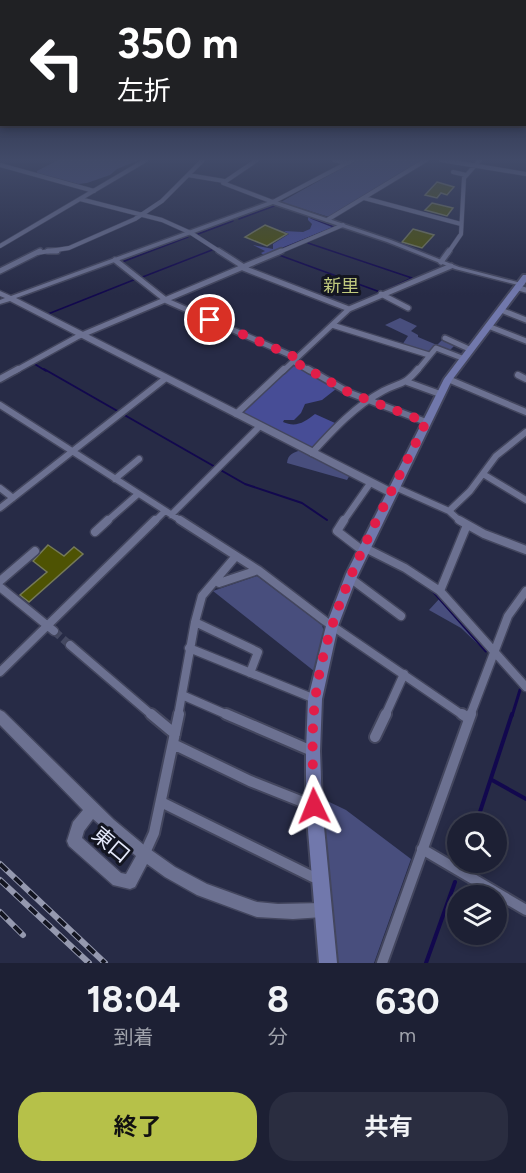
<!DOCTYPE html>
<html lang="ja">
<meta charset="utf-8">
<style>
body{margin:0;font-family:Figtree,"Noto Sans JP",sans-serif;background:#2a2d40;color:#f1f3f6;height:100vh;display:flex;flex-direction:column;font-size:22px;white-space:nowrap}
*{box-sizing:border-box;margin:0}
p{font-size:20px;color:#a0a3ac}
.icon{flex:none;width:33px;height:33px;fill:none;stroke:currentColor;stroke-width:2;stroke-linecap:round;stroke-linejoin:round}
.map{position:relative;height:963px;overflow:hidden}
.side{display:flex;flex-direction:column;background:#1d2034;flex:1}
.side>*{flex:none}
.banner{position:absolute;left:0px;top:0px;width:526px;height:126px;box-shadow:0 3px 9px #0003,0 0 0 2px #3b3e4f;background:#202124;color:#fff;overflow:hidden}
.controls{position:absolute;left:447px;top:813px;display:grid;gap:12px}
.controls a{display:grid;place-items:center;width:60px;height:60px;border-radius:50%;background:#1d2034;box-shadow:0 3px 9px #0003,0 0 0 2px #3b3e4f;font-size:30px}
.pin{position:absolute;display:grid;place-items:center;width:51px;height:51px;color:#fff;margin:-26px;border:3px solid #fff;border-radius:50%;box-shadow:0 2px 6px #0007}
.me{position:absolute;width:66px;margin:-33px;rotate:358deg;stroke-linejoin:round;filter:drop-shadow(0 0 4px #0008)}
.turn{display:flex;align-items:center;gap:21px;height:126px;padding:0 18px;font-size:27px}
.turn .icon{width:78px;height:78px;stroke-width:2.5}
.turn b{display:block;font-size:42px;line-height:51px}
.eta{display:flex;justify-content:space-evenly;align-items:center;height:102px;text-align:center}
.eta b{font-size:36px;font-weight:700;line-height:42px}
.cta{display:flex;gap:12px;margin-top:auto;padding:12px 18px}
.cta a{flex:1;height:69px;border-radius:24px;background:#b6c149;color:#111;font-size:24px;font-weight:700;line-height:69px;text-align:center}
.cta a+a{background:#2a2d40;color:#f1f3f6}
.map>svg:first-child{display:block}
</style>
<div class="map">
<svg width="526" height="963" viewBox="0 0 526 963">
<rect width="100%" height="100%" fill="#272b46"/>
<path fill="#484e7d" d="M58,160H139L117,169L110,175L87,183L78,184L37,173V171Z
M356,160H424L329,217L281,202Z
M400,318L417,326L411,331L418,335V337L437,345L443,339L456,344L449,351L436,346L427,353L402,345L408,336L385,325Z
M301,450L350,475L347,480L287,463C288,454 293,453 301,450Z
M257,576L322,625L324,632L314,671L213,591Z
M440,598L482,648L461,628L429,610Z
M321,798L346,810L411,859L374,963H334Z"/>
<path fill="#474d96" d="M308,217L335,226L265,256L261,253L265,251L253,245L273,249V244L289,234L284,231L303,232L310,229L312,224L308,220Z
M294,364L336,389L322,400L305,404L301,413L294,420H284L283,422C296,428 305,422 315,414L335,423L311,449L241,412Z"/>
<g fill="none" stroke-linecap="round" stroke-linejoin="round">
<path stroke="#12084e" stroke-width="1.5" d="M311,218L334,227
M239,219L274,206
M198,234L233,221
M308,243L412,278L374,296
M281,249L323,232
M279,255L380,292
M122,262L188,237
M140,278L212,250
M48,314L136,279
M33,363L46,371"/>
<path stroke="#12084e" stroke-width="2" d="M44,369L245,484L302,503L327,520"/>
<path stroke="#12084e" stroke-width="3" d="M433,591L486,651
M512,716L520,690"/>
<path stroke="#12084e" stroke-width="4" d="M492,780L526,799
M476,824L512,714
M426,963L455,882"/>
</g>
<path fill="#4e5303" stroke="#757a58" stroke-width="1.5" d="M437,182L454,187L447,195L441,193L437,198L425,195Z
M432,203L453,208L447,216L425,210Z
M265,225L287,234L267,246L245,237Z
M413,229L434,235L422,248L402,242Z
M48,545L64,556L74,547L83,554L29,602L20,595L47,572L33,561Z"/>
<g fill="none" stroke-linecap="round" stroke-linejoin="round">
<path stroke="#444861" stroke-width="8" stroke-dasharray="8 4" stroke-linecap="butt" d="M54,631L70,645"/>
<defs>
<path id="minor-far4" d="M257,160L223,183L273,202L353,160
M334,160L348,163
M441,160L526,174
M0,165L94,191
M453,172L466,175
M188,175L224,181
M364,198L461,224
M80,199L162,220L191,233L222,253
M327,220L426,160
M0,246L146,160
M37,253L69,248L135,219L162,201L203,160
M277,253L343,225
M448,253L461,234L464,178L480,160"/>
<path id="minor-far3" d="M48,251H57
M219,251L244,267
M115,260L167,301L297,358
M441,262L449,251
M243,268L349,309
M0,271L40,251
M519,288L526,290
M381,294L408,308
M501,310L526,320
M332,325L429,355
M488,326L526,341
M445,338L469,349
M293,361L310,371
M15,371L77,337L281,251
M283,371L349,309L451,266
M417,371L436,348L462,358"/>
<path id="minor-far2" d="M308,369L350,393L426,422
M518,375L526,379
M0,379L18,369
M448,379L526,412
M407,382L440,394
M0,405L183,522
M236,414L284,369
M312,453C333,430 355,406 383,391C400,382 404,386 418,369
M483,474L526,500
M115,479L139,459
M395,487L449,511L461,522
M0,488L13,498
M0,508L166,378
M449,511L470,491L496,456L526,432
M171,515L260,426
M106,522L138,494
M154,522L165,511
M343,522L371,482"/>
<path id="minor-far1" d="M180,520L258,570L325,621L464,716
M344,520L337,531L363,551
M459,520L484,534L526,550
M95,532L108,520
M365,548L405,568L440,591L526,687
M350,578L401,616
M0,581L35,551
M216,581L219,583L258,570
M0,587L54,631
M440,591L467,525
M195,622L258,652L250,673
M70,645L153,716
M189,648L315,699
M0,672L155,520
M182,695L230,716
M178,716L195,622L202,596L236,556
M385,716L404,674
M470,716L508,616L526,591"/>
<path id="minor" d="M151,714L175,734
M226,714L312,751
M462,714L468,718
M375,737L386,714
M173,744L250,781L313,806
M161,802L313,877L320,876
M422,849L526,910
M144,855L154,833L179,714
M382,963L471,714"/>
<path id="tertiary" d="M273,200L391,240L459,267L525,284L522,286L455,269L387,242L273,204L16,298L395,490L397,493L395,496H389L10,301L0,304V300L5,298L0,296V291L11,296Z
M0,710L4,712L114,820L144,845L175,867L207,884L257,902L278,904L323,903L328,905L330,910L328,915L323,917L293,919L257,917L197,895L165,877L147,864L135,887L130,889L113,885L69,846L67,841L73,822L83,810L0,725ZM93,819L136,856L126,874L121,873L82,838L84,831Z"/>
<path id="secondary" d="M523,275H526V282L452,380L356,579L338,626L322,699L320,751L322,806L337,963H319L306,806V751L308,699L326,626L346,574L444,379Z"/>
</defs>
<use href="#minor-far4" stroke="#43465e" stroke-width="5"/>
<use href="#minor-far3" stroke="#43465e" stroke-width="8"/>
<use href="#minor-far2" stroke="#43465e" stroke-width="9"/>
<use href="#minor-far1" stroke="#43465e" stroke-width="11"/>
<use href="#minor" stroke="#43465e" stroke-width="14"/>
<use href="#tertiary" stroke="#43465e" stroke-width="3"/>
<use href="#secondary" stroke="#43465e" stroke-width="4"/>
<use href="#minor-far4" stroke="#6c7191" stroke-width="4"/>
<use href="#minor-far3" stroke="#6c7191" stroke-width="5"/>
<use href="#minor-far2" stroke="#6c7191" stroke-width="6"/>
<use href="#minor-far1" stroke="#6c7191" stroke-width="8"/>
<use href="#minor" stroke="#6c7191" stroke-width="10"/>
<use href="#tertiary" fill="#6c7191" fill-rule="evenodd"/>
<use href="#secondary" fill="#7178ac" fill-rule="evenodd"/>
<defs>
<path id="rail" d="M0,864L105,963
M0,880L89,963
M0,912L23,935"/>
</defs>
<use href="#rail" stroke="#9599af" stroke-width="6"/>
<use href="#rail" stroke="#131521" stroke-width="4" stroke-dasharray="10" stroke-linecap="butt"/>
</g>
<linearGradient id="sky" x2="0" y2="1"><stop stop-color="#151826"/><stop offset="0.54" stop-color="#414a68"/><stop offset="1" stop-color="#414a68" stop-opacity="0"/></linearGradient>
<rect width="526" height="295" fill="url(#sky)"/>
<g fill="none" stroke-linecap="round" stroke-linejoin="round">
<path stroke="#e11d48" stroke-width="10" stroke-dasharray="0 18" d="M210,320L297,358L293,361L350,393L426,422C383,512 327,601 315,701C311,736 313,771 314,806"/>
</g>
<g text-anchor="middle" stroke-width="6" stroke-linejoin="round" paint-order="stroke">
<g font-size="18" fill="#c1ca7e" stroke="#131521">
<text x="341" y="292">新里</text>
</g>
<g font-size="21" fill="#e5e9fb" stroke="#131521">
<text transform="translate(111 845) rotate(40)" y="7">東口</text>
</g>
</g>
</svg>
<div class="controls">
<a><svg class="icon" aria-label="search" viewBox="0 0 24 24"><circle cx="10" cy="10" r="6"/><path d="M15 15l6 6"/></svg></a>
<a><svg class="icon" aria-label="layers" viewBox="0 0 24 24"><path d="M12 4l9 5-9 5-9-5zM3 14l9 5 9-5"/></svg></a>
</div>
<div class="pin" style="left:210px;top:320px;background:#d93025"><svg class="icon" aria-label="arrive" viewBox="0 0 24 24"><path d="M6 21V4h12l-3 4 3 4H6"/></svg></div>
<svg class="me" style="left:314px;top:806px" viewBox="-20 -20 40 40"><path d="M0-17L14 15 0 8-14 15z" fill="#e11d48" stroke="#fff" stroke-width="4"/></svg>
<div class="banner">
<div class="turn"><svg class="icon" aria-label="left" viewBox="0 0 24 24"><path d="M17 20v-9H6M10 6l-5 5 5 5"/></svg><div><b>350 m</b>左折</div></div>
</div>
</div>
<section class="side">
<div class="eta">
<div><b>18:04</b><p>到着</p></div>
<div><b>8</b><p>分</p></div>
<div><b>630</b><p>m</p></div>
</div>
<div class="cta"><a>終了</a><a>共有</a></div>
</section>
